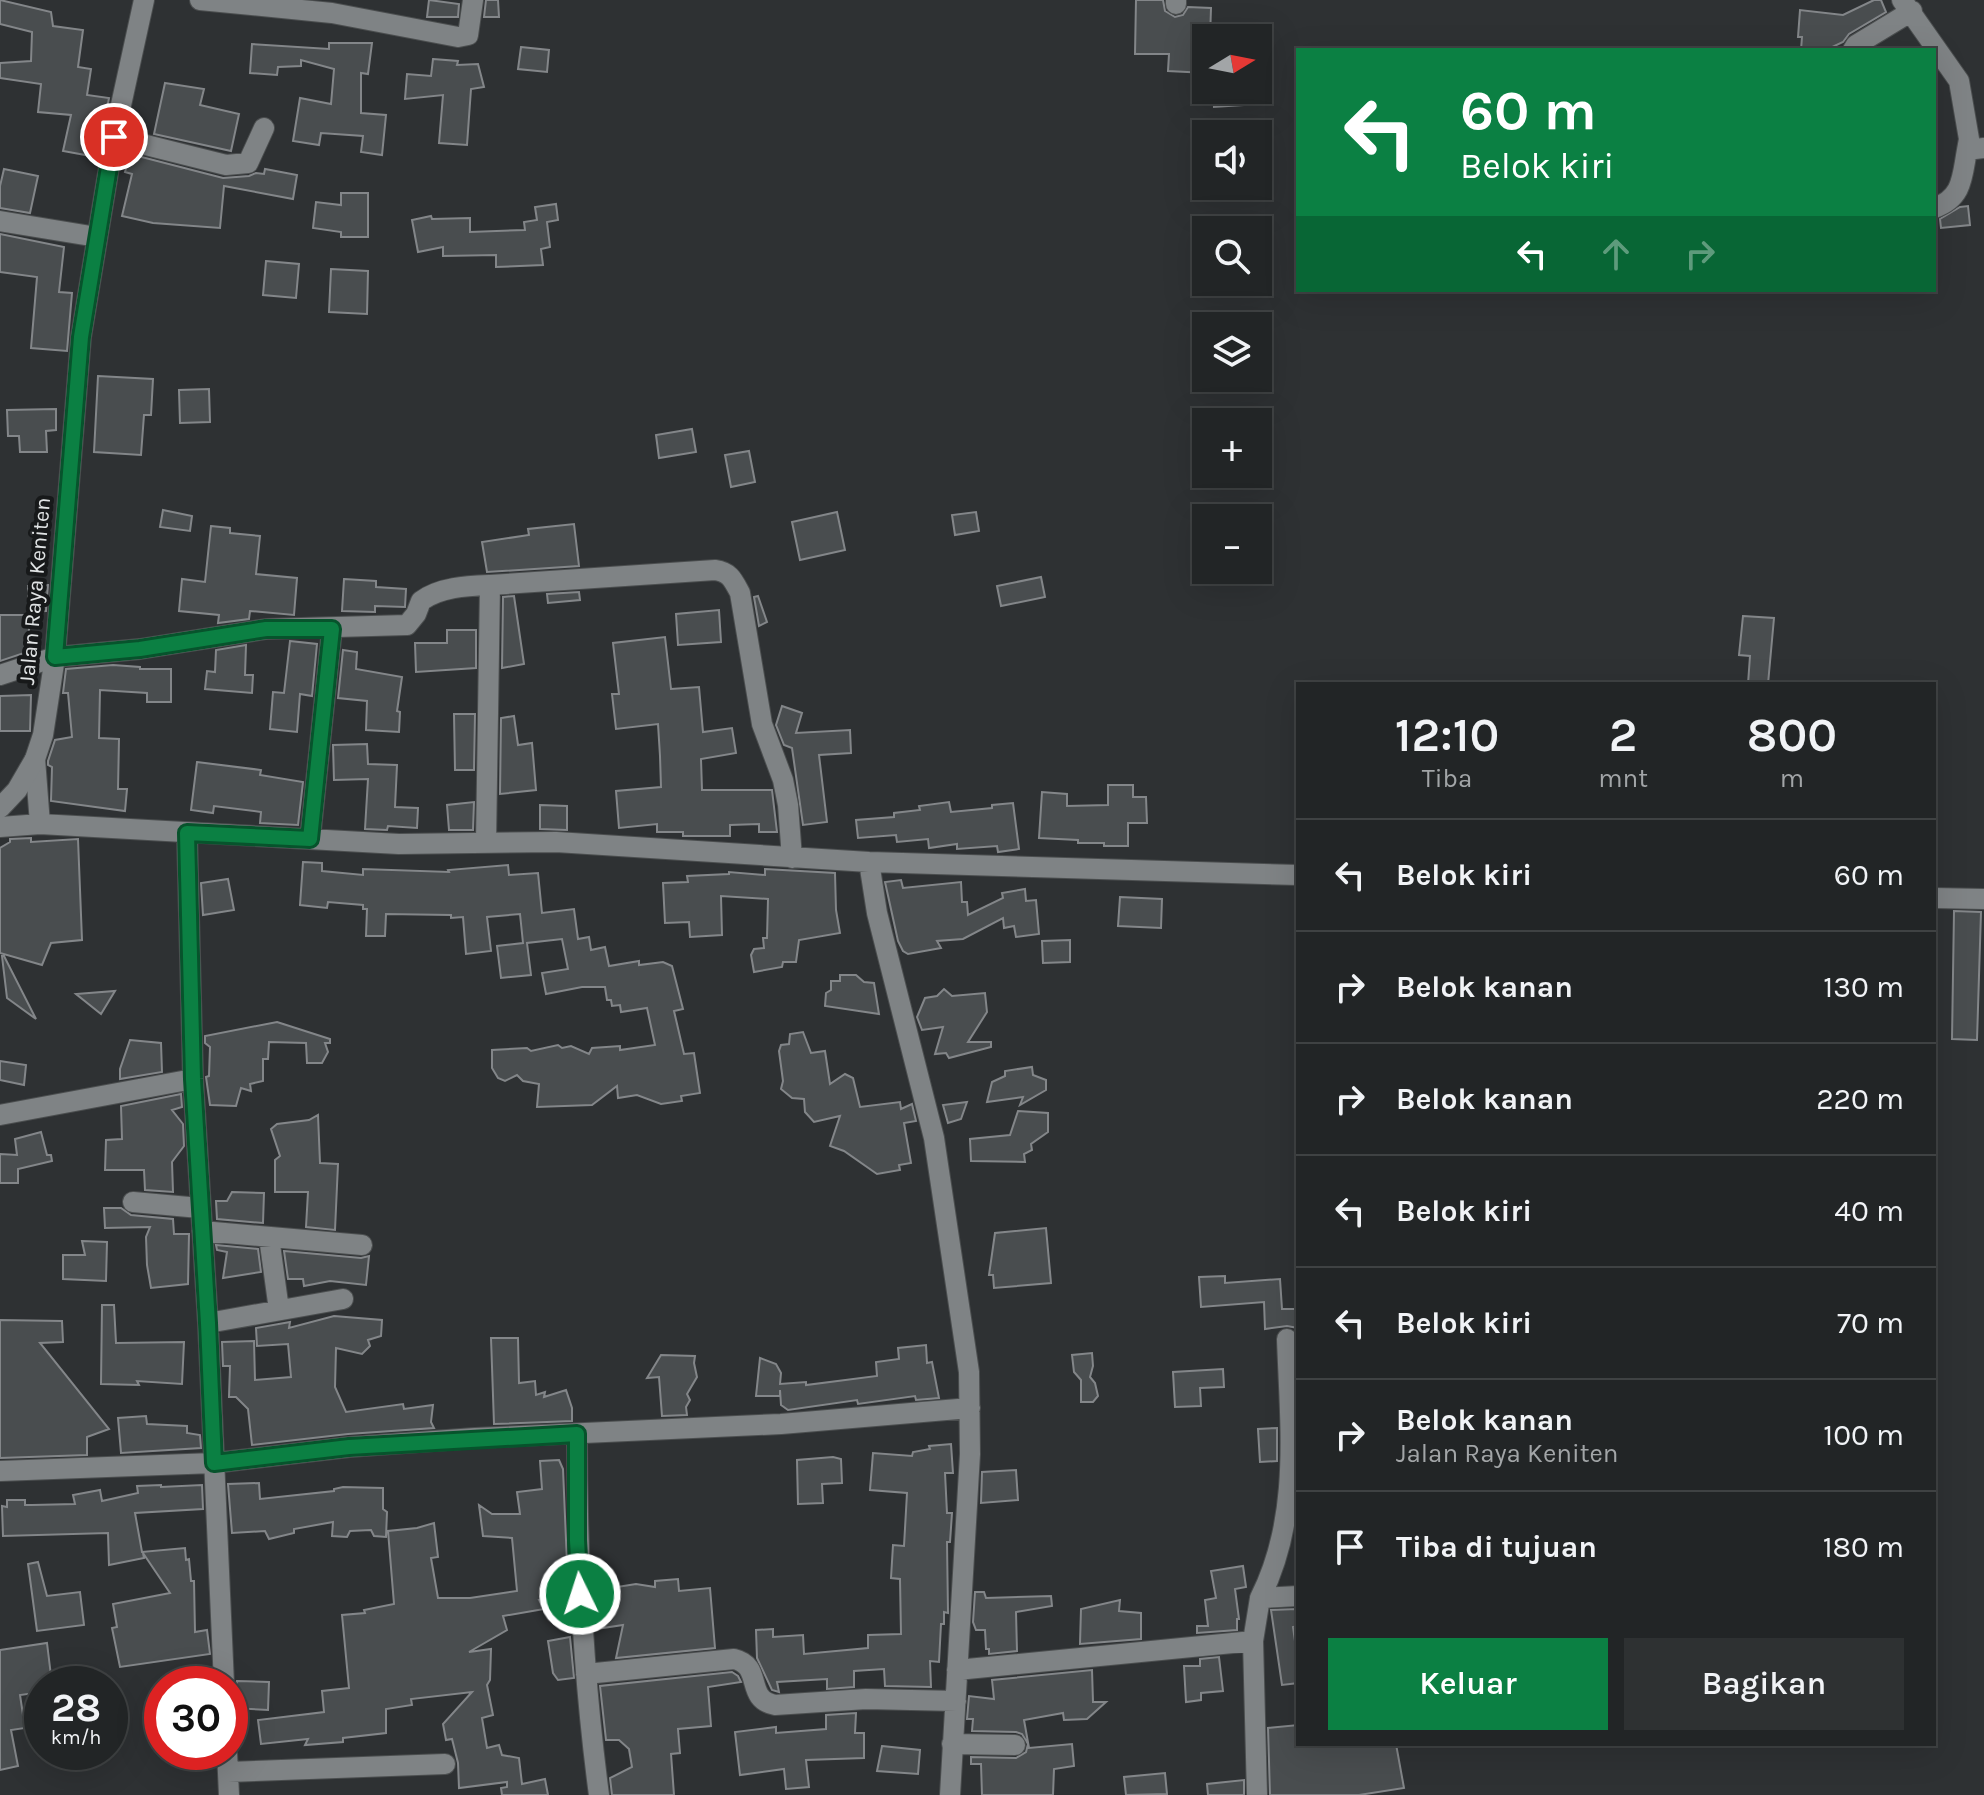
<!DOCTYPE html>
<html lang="id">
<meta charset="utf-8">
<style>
body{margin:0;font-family:Karla,sans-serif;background:#2e3132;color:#f1f3f6;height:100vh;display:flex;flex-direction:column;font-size:30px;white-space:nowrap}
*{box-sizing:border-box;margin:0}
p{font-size:26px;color:#a2a5a7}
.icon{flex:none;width:44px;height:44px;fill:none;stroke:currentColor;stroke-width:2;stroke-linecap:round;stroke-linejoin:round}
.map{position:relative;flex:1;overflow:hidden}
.panel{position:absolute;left:1296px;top:682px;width:640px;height:1064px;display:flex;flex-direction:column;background:#222526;border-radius:0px;box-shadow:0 8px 32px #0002,0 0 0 2px #3f4243}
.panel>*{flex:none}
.guide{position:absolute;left:1296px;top:48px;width:640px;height:244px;border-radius:0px;box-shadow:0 8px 32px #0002,0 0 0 2px #3f4243;background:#0b8043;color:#fff;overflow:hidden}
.needle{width:52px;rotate:80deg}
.controls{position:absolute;left:1192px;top:24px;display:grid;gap:16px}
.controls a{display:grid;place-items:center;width:80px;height:80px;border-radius:0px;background:#222526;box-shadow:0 8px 32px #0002,0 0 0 2px #3f4243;font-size:40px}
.speed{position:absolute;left:24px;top:1666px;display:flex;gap:16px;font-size:40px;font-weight:700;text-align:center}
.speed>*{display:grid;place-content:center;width:104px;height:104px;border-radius:50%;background:#222526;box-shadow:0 8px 32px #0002,0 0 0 2px #3f4243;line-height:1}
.speed small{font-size:20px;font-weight:400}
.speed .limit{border:12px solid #d22;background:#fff;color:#111}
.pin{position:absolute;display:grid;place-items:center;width:68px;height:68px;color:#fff;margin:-34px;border:4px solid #fff;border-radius:50%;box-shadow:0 2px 8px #0007}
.me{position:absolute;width:88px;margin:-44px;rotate:356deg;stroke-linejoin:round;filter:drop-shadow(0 0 6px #0008)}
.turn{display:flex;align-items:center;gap:28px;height:168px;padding:0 32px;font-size:36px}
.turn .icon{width:104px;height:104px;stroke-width:2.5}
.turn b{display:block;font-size:56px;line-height:68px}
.lanes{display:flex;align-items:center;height:76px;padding:0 32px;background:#0003;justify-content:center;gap:40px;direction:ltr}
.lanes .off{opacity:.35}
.eta{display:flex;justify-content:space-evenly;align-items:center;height:136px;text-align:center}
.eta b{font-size:48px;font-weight:600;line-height:56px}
.action{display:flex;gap:16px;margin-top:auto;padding:16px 32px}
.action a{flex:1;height:92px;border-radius:0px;background:#0b8043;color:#fff;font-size:32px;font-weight:600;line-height:92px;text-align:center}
.action a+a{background:#2e3132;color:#f1f3f6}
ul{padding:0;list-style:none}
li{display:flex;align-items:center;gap:24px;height:112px;padding:0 32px;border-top:2px solid #3f4243}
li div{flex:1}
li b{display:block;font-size:30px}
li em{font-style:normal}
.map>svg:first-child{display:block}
</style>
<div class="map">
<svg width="1984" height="1795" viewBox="0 0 1984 1795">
<rect width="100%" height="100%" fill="#2e3133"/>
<path fill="#494d4f" stroke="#838689" stroke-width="2" d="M0,0L51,12L53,26L83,30L78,67L91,69L87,95L109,98L104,124L98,123L91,156L63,151L71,115L38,112L41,84L0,78V63L31,61L32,32L0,24Z
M429,0L459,4L458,17H427Z
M486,0H498L499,17H484Z
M1136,0H1163L1165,11L1175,17L1183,15L1188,7L1211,8L1210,38H1206V73L1168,71L1169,54H1135Z
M1874,0H1881L1886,12L1849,34L1843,42L1826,50H1801L1802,37H1798L1800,10L1843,15Z
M329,43H372L368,74L361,73V113L386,115L382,155L361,152L363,136L321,133L319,145L293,141L300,98L331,104L334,69L301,60V66L278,67L277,75L250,73L252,44L329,49Z
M521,47L549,50L547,72L518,69Z
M433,59L458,61L457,65L478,64L484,87L471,89L467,145L439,143L443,95L405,99L407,74L431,76Z
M165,83L204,89L200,105L239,114L231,151L154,134Z
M1213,90H1242L1243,105L1214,107Z
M130,154L223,178L249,176L256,173L264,174L265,169L297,175L293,199L224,186L220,228L153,223L122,216L132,174L125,172Z
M4,169L38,176L30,213L0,208V186Z
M341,193H368V237H341V232L313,228L316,202L341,205Z
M556,204L558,220L547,222L550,247L541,249L543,265L496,267V255L443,256V247L418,252L412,220L431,216L432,219L470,218V232L525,230L524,222L537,220L535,207Z
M1968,206L1970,225L1941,228L1940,219L1960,207Z
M0,234L64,247L59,292L72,293L67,351L31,348L37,277L0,272Z
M266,261L299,264L296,298L263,295Z
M331,269L368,271L367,314L329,312Z
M98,376L153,379L151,415H144L141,455L94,452Z
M209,389L210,422L180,423L179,390Z
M56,409V430L46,431L47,452H20L19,436H8L7,410Z
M692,429L696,452L659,458L656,435Z
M749,451L755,482L731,487L725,455Z
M163,510L192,516L190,531L160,527Z
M837,512L845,550L800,560L792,522Z
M976,512L979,531L955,535L952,515Z
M574,524L579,566L487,572L482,542L529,535L528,529Z
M211,526L230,528V533L260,536L256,574L297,578L294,615L250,611L249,619L218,623L219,615L179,611L182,579L205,582Z
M1041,577L1045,597L1001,606L997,586Z
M344,579L376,581V587L406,589L405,607L375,606V612L342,611Z
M48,585L46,611L29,612L28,586Z
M579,592L580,600L548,603L547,594Z
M514,596L524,664L502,668L503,597Z
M758,596L767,622L759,626L754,597Z
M719,610L721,642L678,645L676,614Z
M0,615H29V642L39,643V648L0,661Z
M1743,616L1774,618L1768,684H1748L1750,656L1739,655Z
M447,630H476V668L416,672L415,643H447Z
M665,637L671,689L699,687L703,732L732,728L736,753L701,759L702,790H772L777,832H759V824L730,825V836H683V832H657V824L619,828L616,791L661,787L660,756L658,724L616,729L612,694H619L613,643Z
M290,641L317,644L312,696L300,694L297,732L270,729L273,692L284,693Z
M246,645L245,675H253L252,693L205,689L207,671L215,672L216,650Z
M343,650L357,652L356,669L402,677L397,711L400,712L399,732L366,730L367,701L338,698Z
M113,665L140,667V669H171V702H147V693L100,690L99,738L119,739L118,789H127L125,811L51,801L52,767L48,765V761L55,740L72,737L68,693H63L66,669Z
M31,695L30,731H0V696Z
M782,706L802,713L796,733L850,730L851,753L819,755L827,822L803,825L792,748L784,745L776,725Z
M454,714H475L474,770H455Z
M514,716L518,745L532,743L536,790L500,794L501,718Z
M367,744L368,764L397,765L395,807L418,808L417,828L388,826L387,830L365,829L368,779L334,780L333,745Z
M197,762L261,770L260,775L303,782L298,825L260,823L261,812L214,806L213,813L191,810Z
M1108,785H1133V797H1146L1147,823H1128V846H1104V843H1078V840L1039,838L1042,792L1067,794V806L1108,805Z
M474,802L473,830H449L447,805Z
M949,802L951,812L992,808V805L1013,803L1019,849L998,852L997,846L957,849V844L929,848L928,839L897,842L896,835L858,838L856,820L894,817V813L920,810L919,806Z
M540,805L567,806V830L540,829Z
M31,838V842L78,839L82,940L51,943L42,965L0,953V848L10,842V839Z
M303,862L322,863V871L363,875V869L449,872L448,870L508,865L509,875L538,873L542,913L574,909L578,939L589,937L591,950L605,947L609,966L639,961V965L663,962L672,966L683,1009L674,1011L684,1054L694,1053L700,1093L681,1096L682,1101L661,1104L637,1095L618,1098L617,1086L592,1105L537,1107L539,1084L523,1081L517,1075L505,1081L498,1078L492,1068V1050L527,1048L531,1051L558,1045L562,1048L571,1046L589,1054L592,1048L620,1046V1050L655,1045L647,1008L621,1012L620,1005L612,1006L611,1000H607L605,987H582L546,994L542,973L568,969L562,939L527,943L531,975L501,978L497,946L523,943L520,914L487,917L491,951L466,954L463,917L451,918V915L386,914L385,936H366L367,909H363V905L328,902L327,908L300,905Z
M765,869L835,873L836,910L840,933L799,940L796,962H783L782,967L754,972L751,955L754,949L764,948L763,938H767L768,899L721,896L722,935L690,937L689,922L665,923L663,883L688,882L687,876L729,874V872L765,875Z
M228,879L234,910L203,915L201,883Z
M901,880L903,888L961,882L962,902H967L968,915L1003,898L1002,893L1025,889L1026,901L1036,900L1039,934L1016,937L1014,926L1004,928L1003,918L963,939L937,941L941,948L908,954L903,951L898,941L885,882Z
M1120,897L1162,899L1161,928L1118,926Z
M1954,911L1981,912L1977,1040L1952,1039Z
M1070,940V962L1043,963L1042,941Z
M2,956H4L36,1019L7,998Z
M840,975H856L864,982L874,983L879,1014L825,1006L826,993L831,990V981H840Z
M944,989L952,996L985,993L987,1012L968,1042H991V1047L949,1058L946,1053L935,1054L943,1027L922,1030L917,1017L925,998L937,996Z
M115,991L101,1014L76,994Z
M277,1022L330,1039V1043H325L328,1052L322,1063H307L306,1043L269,1042L268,1059H263V1081L250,1084L251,1091L241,1088L236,1106L210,1105L206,1077L209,1076L210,1047L205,1043V1036Z
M803,1032L811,1053L825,1051L830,1084L845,1074L853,1078L860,1107L900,1102L901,1109L912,1104L916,1121L904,1123L911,1163L899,1165L900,1170L877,1174L844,1151L830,1146L840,1116L814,1122L805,1112L804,1099L792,1098L781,1089L783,1081L779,1051L781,1045L789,1044L790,1034Z
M130,1040L161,1043L162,1072L120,1079V1069Z
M0,1061L26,1065L24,1085L0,1080Z
M1032,1067L1033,1075L1046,1080V1090L1020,1105L1023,1097L987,1102L992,1082L1005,1076V1071Z
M181,1094L182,1107L172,1110L183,1124L184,1146L172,1162L173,1192L145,1190L144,1170H105L106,1140L122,1139L121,1106Z
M967,1102L961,1119L948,1123L943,1105Z
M1018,1111L1048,1113V1132L1031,1144L1032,1150L1024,1154L1025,1162L971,1161L970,1139L1010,1135Z
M318,1115L320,1163L338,1164L335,1230L306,1227L308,1192H275V1160L280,1156L271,1129L277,1124L309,1120Z
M41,1132L47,1155H51L52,1161L18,1169V1183H0V1154L17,1155L15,1139Z
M232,1192L264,1193L263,1223L217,1219L216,1201H227Z
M104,1208H121L131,1215L173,1219L174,1234H189L188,1284L151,1288L147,1265L146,1237L150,1227L105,1228Z
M1046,1228L1051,1283L994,1288L993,1275H989L995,1233Z
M82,1241L107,1242L106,1281L63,1279V1255H85Z
M216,1245L258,1249L261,1272L223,1278L227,1252L217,1250Z
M284,1251L361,1258L369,1256L366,1285L330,1281L304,1286L303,1279H288Z
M1225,1276V1283L1280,1279L1282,1309H1298V1328L1287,1326L1265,1329L1264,1302L1201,1307L1199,1277Z
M102,1305H114L116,1343L184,1342L182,1384L137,1381L139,1385L101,1384Z
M334,1316L382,1320L381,1336L368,1340L370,1346L362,1354L336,1348L335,1387L346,1412L403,1404L404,1409L433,1405L431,1422L434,1428L348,1434L252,1445L248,1409L236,1397H229L230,1366H223L222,1342L254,1341L255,1380L291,1377L288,1344L257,1346L256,1328L290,1322L289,1328Z
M0,1320L62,1321L63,1342L40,1343L109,1429L87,1437V1455L0,1458Z
M491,1338H518L519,1383L535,1381L536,1395L545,1392L544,1397L566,1390L572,1408V1421L494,1424Z
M926,1345L927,1363L932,1362L939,1398L916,1400L915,1396L858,1404L857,1400L788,1410L781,1405L780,1390V1396H756L760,1358L776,1364L781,1373L780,1384L806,1382V1385L877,1376L876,1362L899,1359L898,1348Z
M1092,1353L1093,1366L1090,1377L1095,1383L1098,1396L1093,1402H1081V1380L1074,1372L1072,1355Z
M661,1355L695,1356L694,1363L697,1377L687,1394L690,1400L686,1407L687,1415L662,1416L659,1377L647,1378Z
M1223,1369L1224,1387L1200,1388L1201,1406L1175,1407L1173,1372Z
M146,1416L147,1424L187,1426V1433L200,1435L201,1448L121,1453L118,1418Z
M1277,1428V1461L1260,1462L1258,1429Z
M951,1444L953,1473H945L947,1513H952L950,1542H947L948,1613L944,1612V1624H941L939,1662L930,1661L931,1687L885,1686L884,1669L854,1671V1687L827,1689V1679L777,1682L779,1692L772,1690L757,1658L756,1630L773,1629V1637L803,1635L804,1654L868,1648V1635L901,1634L900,1579L891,1578L893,1545L904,1546L907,1493L870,1490L873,1453L912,1456L913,1452L930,1449L929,1446Z
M833,1457L841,1459L842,1483L822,1484L823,1503L798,1504L797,1460Z
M559,1460L563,1469L567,1564L562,1565L568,1593L539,1600L544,1609L503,1616L507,1630L469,1652L491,1649L490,1680L487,1685L493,1715L482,1718L487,1748L499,1745L502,1755L519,1758L522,1784L545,1779L548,1795H502L501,1788L507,1787V1782L459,1788L458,1763L452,1739L446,1740L443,1724L472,1692L411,1699L412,1705L386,1709V1733L343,1738V1742L305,1745L308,1739L261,1744L258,1720L324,1712L322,1691L349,1688L342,1615L365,1613L364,1610L394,1604L388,1531L417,1528L434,1523L438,1557L431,1558L438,1598H470L517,1591L512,1538L483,1536L479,1505L492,1514H520L517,1492L542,1489L540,1461Z
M1016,1470L1018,1500L981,1503L982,1472Z
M259,1483L260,1499L334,1491V1489L343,1487L383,1488V1509L387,1512L386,1537L374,1536L371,1530L350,1531L347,1537L332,1536L333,1522L294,1529V1533L269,1539L265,1531L232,1533L228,1484Z
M161,1485V1487L202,1485L203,1509L135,1513L142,1552L185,1548L186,1560L189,1559L191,1581H194L195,1632L207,1630L210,1654L120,1667L112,1628L117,1627L113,1604L170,1593L143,1553L144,1558L109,1565L108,1533L3,1536L2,1506L7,1507V1500H25V1505H32L75,1504L73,1495L100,1490L102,1501L138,1493L137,1486Z
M38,1562L47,1596L80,1592L84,1625L37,1631L28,1564Z
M1243,1566L1246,1587L1235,1589L1239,1619H1237V1630L1197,1633V1626H1208L1205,1600L1216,1598L1211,1571Z
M678,1579L679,1591L710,1588L715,1648L616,1658L623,1625L596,1629L594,1601L600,1600L598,1590L636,1584L655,1587V1581Z
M975,1592H984L986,1598L1051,1596L1052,1606L1016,1612L1017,1651L989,1654V1649H986L985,1630H976L973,1622Z
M1120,1600L1119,1611L1141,1613V1639L1080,1644L1081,1609Z
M1297,1609L1298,1626L1293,1627L1298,1662V1683L1282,1685L1271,1610Z
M570,1637L574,1678L558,1680L553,1673L548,1641Z
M47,1643L52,1684H42V1692L20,1695L25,1728L11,1730L18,1766L0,1770V1650Z
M1219,1657L1223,1691L1201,1693V1700L1186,1702L1184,1666H1200V1659Z
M1092,1670L1093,1702H1106L1087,1719L1064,1720L1063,1713L1024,1720L1029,1748L1072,1744L1074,1766L1054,1769L1053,1795H982L981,1764H971V1757L1016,1758L1026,1752L1028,1744L1022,1734L1016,1732L972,1731L973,1719H967L969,1696L994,1699L992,1680Z
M732,1672L738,1676L741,1682L708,1687L711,1726L678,1729L680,1753L671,1754L674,1795H612L610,1778L632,1767L629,1749L619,1740H606L600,1686Z
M237,1681L269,1682L268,1710L230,1708V1695L236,1689Z
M856,1713L855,1733H864V1758L806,1760L809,1787L786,1789L784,1769L740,1775L735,1732L776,1727V1733L826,1729V1715Z
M1298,1725V1744H1396L1404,1788L1359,1795H1270L1268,1728Z
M882,1746L920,1750L918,1774L877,1771Z
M1165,1773L1167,1794L1126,1795L1124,1777Z
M1244,1780V1795H1208L1207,1784Z"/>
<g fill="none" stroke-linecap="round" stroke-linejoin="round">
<defs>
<path id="street" d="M200,0L332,13L458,37L468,35L473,0
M1176,0V4
M1902,0L1959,81L1969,139L1967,150L1984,148
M1853,50L1856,45L1912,11
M114,137L226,165L248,163L264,128
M1934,208C1963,198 1962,177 1967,150
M0,221L97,237
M490,585L715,570C730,572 733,580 740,593L762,724L783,780L788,805L792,858
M0,675L55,657L140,649L266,629L407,625L416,614L421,601C440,587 467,586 490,585L486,842
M35,759L40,824
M0,827L40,824L399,844L556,842L869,862L1298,875
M310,839L332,629
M869,862L877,913L934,1138L969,1372L970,1454L950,1795
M1934,898L1984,899
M193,1079L208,1323L224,1684
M0,1115L193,1079L187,833
M133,1202L200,1208
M202,1231L362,1245
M269,1237L279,1310
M208,1323L343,1299
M577,1434C577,1555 583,1675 599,1795
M0,1471L214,1463L349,1447L475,1438L781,1424L970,1408
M1260,1598C1301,1517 1290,1427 1287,1339
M957,1670L1253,1641
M586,1674L734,1659C764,1666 744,1699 775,1705L866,1699L956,1701
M952,1744L1015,1745
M227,1752L229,1795
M228,1772L445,1764
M1257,1795L1253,1641L1260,1598L1298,1596"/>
<path id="secondary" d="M0,808L17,790L35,759L43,735L55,657L81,337L114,137L144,0"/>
</defs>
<use href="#street" stroke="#4b4e4f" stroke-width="22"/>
<use href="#secondary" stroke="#4b4e4f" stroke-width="22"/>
<use href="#street" stroke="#7f8385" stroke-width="20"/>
<use href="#secondary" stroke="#7f8385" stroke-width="20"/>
</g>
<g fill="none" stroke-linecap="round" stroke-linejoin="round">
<defs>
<path id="route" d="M114,137L81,337L55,657L140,649L266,629H332L310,839L187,833L193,1079L208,1323L214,1463L349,1447L577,1434V1540L580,1594"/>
</defs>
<use href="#route" stroke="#07532c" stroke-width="20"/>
<use href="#route" stroke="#0b8043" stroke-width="14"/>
</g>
<g text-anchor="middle" stroke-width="8" stroke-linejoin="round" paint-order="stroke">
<g font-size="22" fill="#e0e3e4" stroke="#17191a">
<text transform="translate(34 591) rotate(-85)" y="8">Jalan Raya Keniten</text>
</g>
</g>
</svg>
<div class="controls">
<a><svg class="needle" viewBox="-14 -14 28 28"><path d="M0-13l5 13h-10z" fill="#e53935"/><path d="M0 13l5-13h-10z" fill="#a2a5a7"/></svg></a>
<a><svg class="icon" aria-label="sound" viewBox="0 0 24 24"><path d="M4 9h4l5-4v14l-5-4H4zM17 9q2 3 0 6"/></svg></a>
<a><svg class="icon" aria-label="search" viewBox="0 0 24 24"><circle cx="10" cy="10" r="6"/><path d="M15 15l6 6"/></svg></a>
<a><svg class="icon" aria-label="layers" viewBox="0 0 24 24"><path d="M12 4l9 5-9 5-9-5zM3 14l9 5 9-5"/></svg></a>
<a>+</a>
<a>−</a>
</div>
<div class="speed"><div>28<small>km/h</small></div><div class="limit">30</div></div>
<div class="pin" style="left:114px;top:137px;background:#d93025"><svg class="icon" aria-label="arrive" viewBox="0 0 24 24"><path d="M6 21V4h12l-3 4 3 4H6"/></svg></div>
<svg class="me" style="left:580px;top:1594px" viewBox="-20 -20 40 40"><circle r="17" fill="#0b8043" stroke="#fff" stroke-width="3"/><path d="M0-11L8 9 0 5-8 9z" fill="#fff"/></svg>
<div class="guide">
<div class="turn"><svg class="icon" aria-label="left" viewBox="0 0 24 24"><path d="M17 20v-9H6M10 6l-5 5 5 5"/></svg><div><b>60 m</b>Belok kiri</div></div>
<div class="lanes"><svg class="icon" aria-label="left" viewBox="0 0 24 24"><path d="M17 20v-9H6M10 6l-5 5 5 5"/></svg><svg class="icon off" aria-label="ahead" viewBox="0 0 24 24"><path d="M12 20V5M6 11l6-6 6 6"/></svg><svg class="icon off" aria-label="right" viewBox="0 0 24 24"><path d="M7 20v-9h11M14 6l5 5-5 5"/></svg></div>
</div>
<section class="panel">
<div class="eta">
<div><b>12:10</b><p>Tiba</p></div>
<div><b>2</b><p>mnt</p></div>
<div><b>800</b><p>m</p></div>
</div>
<ul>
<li><svg class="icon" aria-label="left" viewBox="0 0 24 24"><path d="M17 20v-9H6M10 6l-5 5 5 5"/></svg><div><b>Belok kiri</b></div><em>60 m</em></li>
<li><svg class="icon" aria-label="right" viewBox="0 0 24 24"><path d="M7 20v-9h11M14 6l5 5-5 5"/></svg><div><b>Belok kanan</b></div><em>130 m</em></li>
<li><svg class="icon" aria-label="right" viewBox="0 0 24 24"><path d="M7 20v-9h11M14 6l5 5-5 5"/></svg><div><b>Belok kanan</b></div><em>220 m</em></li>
<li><svg class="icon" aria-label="left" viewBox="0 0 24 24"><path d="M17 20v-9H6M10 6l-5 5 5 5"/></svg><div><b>Belok kiri</b></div><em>40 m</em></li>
<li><svg class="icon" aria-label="left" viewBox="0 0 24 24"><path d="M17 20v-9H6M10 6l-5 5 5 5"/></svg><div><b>Belok kiri</b></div><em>70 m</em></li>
<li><svg class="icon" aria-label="right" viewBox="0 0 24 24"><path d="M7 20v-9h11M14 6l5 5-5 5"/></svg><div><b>Belok kanan</b><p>Jalan Raya Keniten</p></div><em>100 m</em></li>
<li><svg class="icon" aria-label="arrive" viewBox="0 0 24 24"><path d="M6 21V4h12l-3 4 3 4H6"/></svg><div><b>Tiba di tujuan</b></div><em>180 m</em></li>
</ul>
<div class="action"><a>Keluar</a><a>Bagikan</a></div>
</section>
</div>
